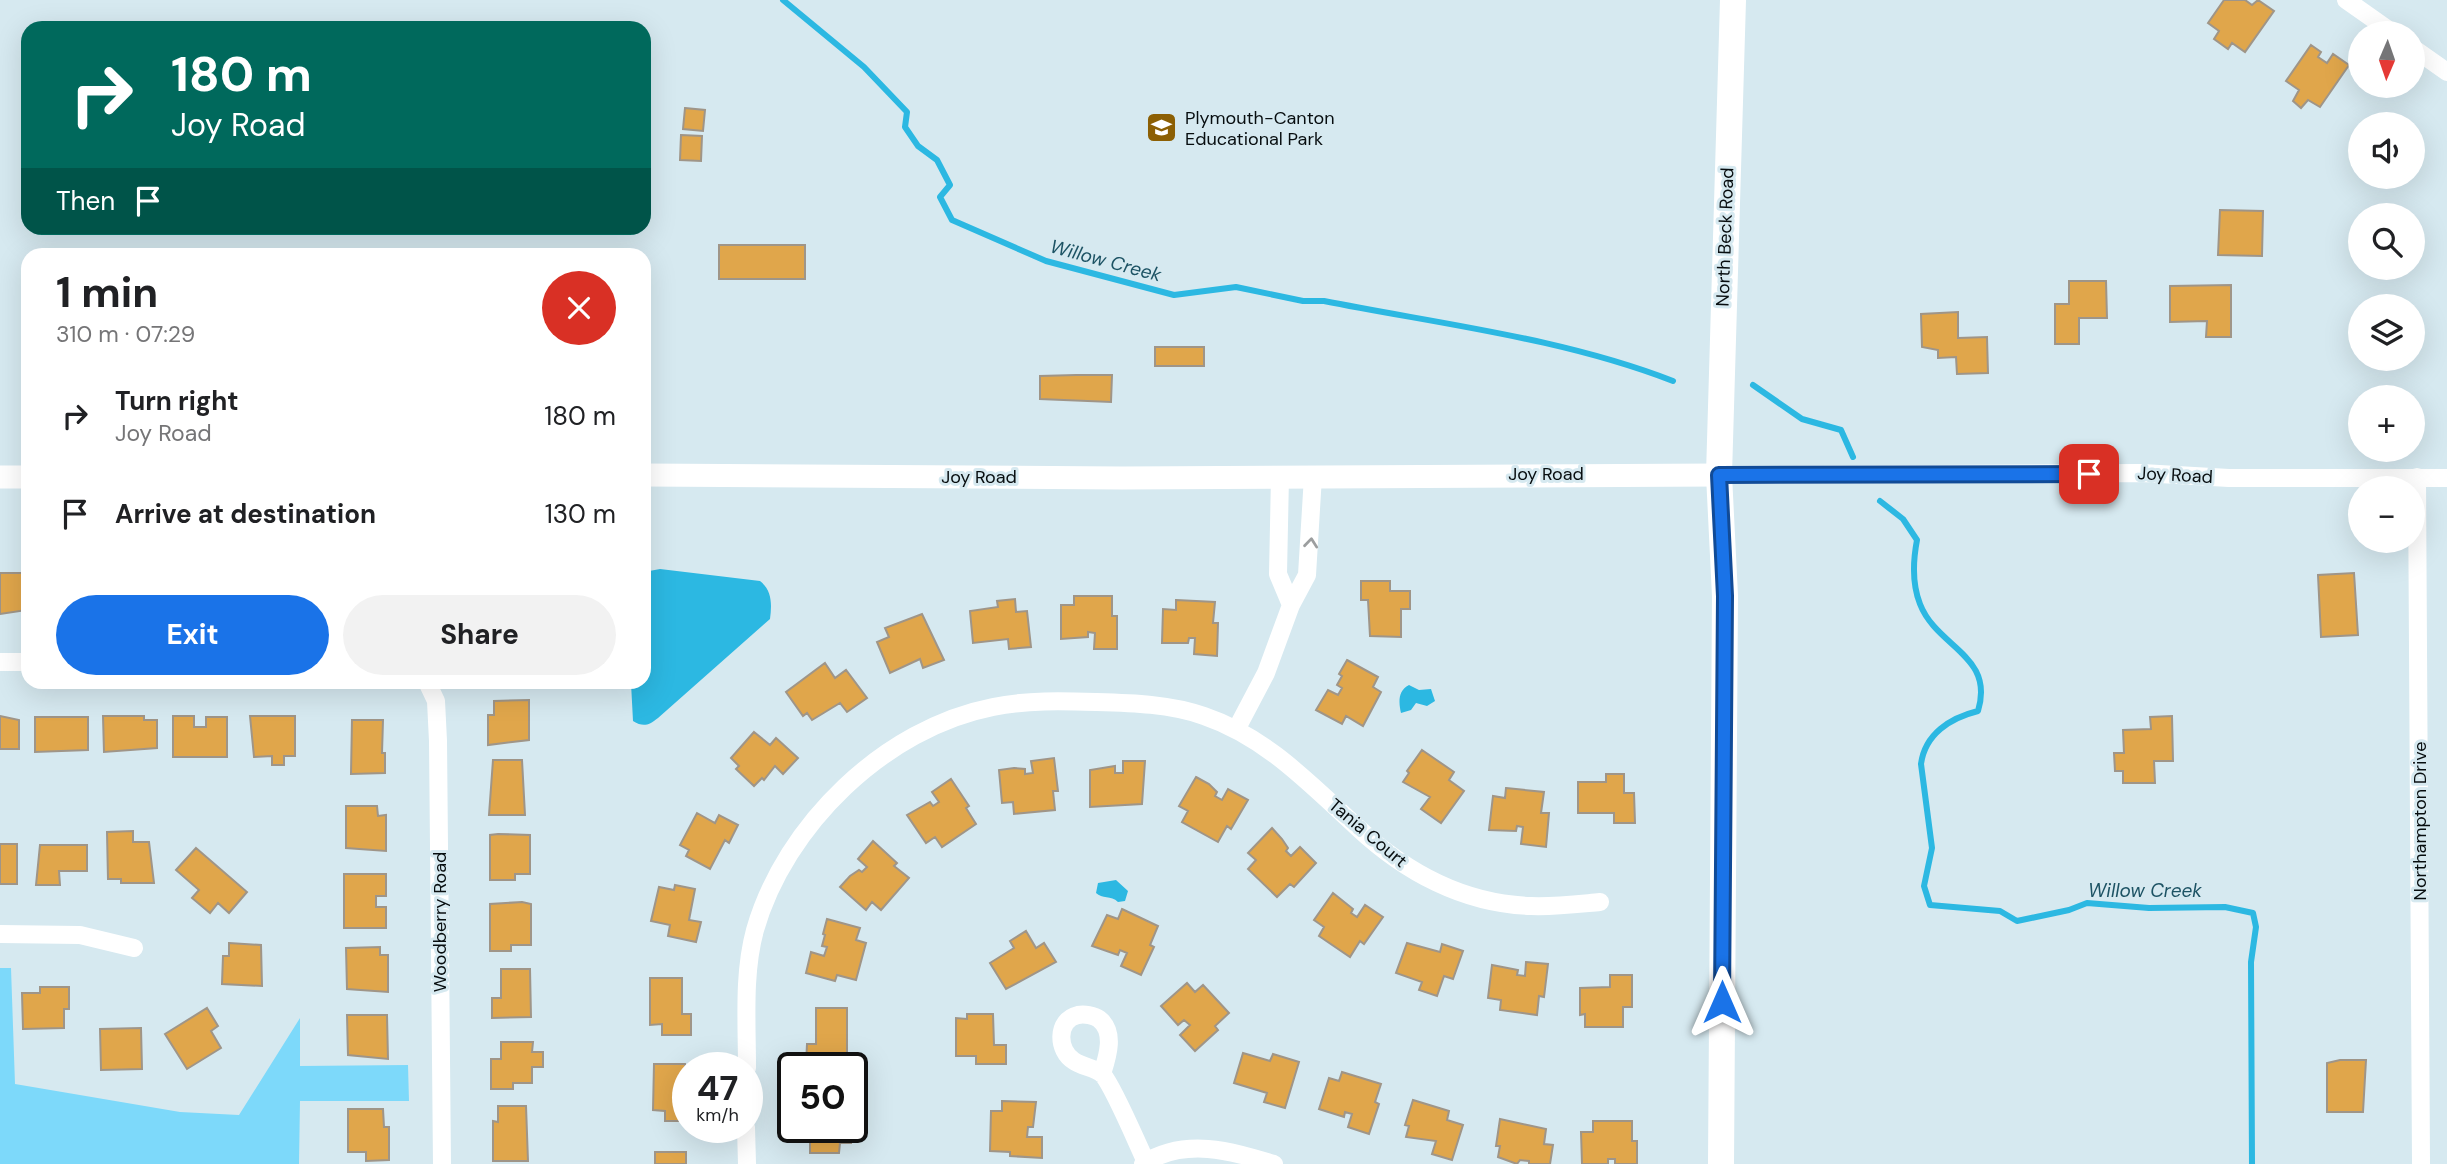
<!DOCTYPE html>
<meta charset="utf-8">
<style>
body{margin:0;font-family:"DM Sans",sans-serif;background:#f2f2f2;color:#202124;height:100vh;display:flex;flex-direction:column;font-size:26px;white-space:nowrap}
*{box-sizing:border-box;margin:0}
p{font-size:23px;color:#757577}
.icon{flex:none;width:38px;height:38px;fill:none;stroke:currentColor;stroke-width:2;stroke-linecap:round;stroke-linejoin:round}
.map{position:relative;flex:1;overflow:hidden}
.sheet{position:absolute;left:21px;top:248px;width:630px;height:441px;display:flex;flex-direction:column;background:#fff;border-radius:21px;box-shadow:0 7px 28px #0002}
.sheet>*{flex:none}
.top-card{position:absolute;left:21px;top:21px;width:630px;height:214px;border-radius:21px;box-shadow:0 7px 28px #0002;background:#00695c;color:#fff;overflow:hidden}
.needle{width:46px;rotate:182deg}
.buttons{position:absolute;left:2348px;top:21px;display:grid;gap:14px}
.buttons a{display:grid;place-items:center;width:77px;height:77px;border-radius:50%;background:#fff;box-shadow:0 7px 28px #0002;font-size:35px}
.speed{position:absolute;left:672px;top:1052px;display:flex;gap:14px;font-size:35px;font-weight:700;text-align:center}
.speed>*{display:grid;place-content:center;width:91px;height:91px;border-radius:50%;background:#fff;box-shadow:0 7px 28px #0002;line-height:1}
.speed small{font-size:18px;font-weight:400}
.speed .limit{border:4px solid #111;border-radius:10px;background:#fff;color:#111}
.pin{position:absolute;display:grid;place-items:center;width:60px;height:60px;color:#fff;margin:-30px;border-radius:14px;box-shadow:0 4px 10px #0006}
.me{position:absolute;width:77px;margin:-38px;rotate:0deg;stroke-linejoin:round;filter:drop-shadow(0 0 5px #0008)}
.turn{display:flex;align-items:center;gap:24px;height:147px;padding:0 35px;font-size:32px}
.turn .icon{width:91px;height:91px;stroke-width:2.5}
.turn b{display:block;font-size:49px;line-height:60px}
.then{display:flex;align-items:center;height:66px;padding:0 35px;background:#0003;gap:14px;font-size:26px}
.round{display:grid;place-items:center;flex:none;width:74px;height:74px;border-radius:37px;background:#f2f2f2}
.head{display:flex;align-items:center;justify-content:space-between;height:119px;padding:0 35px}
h1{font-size:42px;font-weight:700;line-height:52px}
.cta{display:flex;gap:14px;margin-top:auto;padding:14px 35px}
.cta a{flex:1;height:80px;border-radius:42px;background:#1a73e8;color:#fff;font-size:28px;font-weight:700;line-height:80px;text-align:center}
.cta a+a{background:#f2f2f2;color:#202124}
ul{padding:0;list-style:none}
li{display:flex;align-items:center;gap:21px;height:98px;padding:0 35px}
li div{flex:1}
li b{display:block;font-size:26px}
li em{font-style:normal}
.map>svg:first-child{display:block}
</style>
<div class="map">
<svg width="2447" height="1164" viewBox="0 0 2447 1164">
<rect width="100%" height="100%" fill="#d6e9f0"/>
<path fill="#7dd9fa" d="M0,968H11L15,1084L180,1112L239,1115L300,1018V1066L408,1065L409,1101H300L299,1164H0Z"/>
<path fill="#2cb8e2" d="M660,569L760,581C772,590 772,604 770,619L658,718C648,726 643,727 633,721L631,683L644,682V572Z
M1409,685L1419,690L1431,689L1435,701L1427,706L1416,703L1411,710L1401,713C1399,704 1397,691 1409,685Z
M1116,880L1128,891L1125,901L1118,902C1111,895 1102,899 1096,893L1098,883Z"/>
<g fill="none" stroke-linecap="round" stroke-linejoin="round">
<path stroke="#2cb8e2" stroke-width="6" d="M783,0L864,67L907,112L905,127L918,146L937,160L950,185L940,197L952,220L1046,261L1174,295L1236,287L1303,301H1324C1440,324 1562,338 1673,381
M1753,385L1802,419L1841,430L1853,457
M1880,501L1903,519L1917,540C1913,561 1912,584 1920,604C1937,648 1995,655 1978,711C1950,718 1925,734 1921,764L1932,848L1924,886L1930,905L2000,911L2017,921L2069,910L2087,903L2149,908L2225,907L2253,913L2256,927L2251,962L2252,1164"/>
</g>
<path fill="#e0a64b" stroke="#9f9588" stroke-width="2" d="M2224,0H2245L2252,5L2258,0L2274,11L2245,52L2232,43L2228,49L2214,39L2219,31L2208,23Z
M2311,45L2321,52L2318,57L2327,63L2333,54L2349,65L2320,107L2308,100L2301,108L2293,101L2299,90L2286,81Z
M685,108L705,110L703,131L683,129Z
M681,135L702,136L701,161L680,160Z
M2220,210L2263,211L2262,256L2218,255Z
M719,245H805V279H719Z
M2069,281H2106L2107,318H2079V344H2055V304H2069Z
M2231,285V337H2206L2207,321L2170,322V286Z
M1958,312V338L1987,337L1988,373L1957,374L1956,357L1938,358V350L1922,347L1921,314Z
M1155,347H1204V366H1155Z
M1076,375H1112L1111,402L1040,399V376Z
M0,573H26L27,610L0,614Z
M2354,573L2358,635L2321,637L2318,575Z
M1361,581H1390V591H1410V609H1401V637L1370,636L1368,600H1361Z
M1074,596H1112V616H1117V649H1094L1095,633L1088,632V637L1061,639V605H1074Z
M1015,599L1016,612L1027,611L1031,647L1009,649L1008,639L973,643L970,611L998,607L997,601Z
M1176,600L1215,602L1213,623H1218L1217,656L1194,654L1195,638H1189L1188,643H1162L1163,609L1176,610Z
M922,614L944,660L923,668L920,659L890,673L877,642L889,637L885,628Z
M1347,660L1378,677L1373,687L1381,692L1363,726L1346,716L1342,724L1316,710L1328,690L1338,695L1342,688L1337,685L1342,676L1339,674Z
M825,663L835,678L846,670L867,698L847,712L840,703L812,720L807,713L803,716L786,692Z
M529,700V740L488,745V715H494V701Z
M0,716L19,720V749H0Z
M103,716H144V720H157V748L104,752Z
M173,716H194V727H206V717H227V757H173Z
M250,716H295V756H284V765H272V756L254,757Z
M2172,716L2173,761H2154L2155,783H2123V771H2115L2114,753H2124L2123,730L2151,729L2150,717Z
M35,717H88V750L35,752Z
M352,720H383L382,753H385V773L351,774Z
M754,732L770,745L776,738L798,758L783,774L775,766L764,780L762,778L754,786L736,769L739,766L731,758Z
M1422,750L1454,772L1449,780L1464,791L1441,823L1421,809L1430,797L1403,782L1409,773L1407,771Z
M1054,758L1058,791H1053L1055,810L1014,814L1013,802L1002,803L999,770L1014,768L1025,769V774L1033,773L1031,761Z
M493,760H522L525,815H489Z
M1123,761H1145L1142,804L1090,807V770L1115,766V773H1123Z
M1606,774H1624V793H1634L1635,823H1614V813H1578V782H1606Z
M1196,777L1209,784L1217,792L1215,796L1222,800L1228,789L1248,800L1231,829L1227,826L1218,842L1182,822L1188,811L1179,806Z
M951,779L969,806L966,808L976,824L942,847L935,837L926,843L907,815L930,802L933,806L939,802L932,792Z
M1506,788L1544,792L1541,813H1549L1546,847L1521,844L1523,827L1517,826L1516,831L1489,830L1493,796L1505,798Z
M346,806H377L378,816L386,815V851L346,848Z
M697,813L715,823L719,815L738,825L729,843L725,840L710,869L686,856L689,850L680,845Z
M1272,828L1282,839L1288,848L1286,851L1291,856L1300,847L1316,863L1294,887L1290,884L1277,897L1248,869L1256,860L1248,853Z
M133,831V842H149L154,883H121V879H108L107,832Z
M498,834L530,835V874H515V880H490V835Z
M873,841L897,863L894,866L909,878L881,910L872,902L866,910L840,887L850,876L859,870L862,872L867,867L858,859Z
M0,844H17V884H0Z
M40,845H87V871H59L60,885H36Z
M196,848L247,892L229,913L218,903L210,913L192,898L199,890L176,870Z
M344,874H386V896H376V907H386V928H344Z
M675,885L695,889L689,920L701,922L696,942L668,936L670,925L651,921L659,887L674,890Z
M1333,893L1353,909L1351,913L1357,917L1365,905L1383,917L1364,944L1360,941L1350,957L1319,936L1324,927L1314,920Z
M522,902L531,904V945H511V951H490V904Z
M1122,909L1158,926L1150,945L1154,947L1141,975L1121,966L1127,953L1120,950L1118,955L1092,946L1107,915L1118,919Z
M827,919L860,928L856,940L866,943L856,980L837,975L835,981L806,973L811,952L824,956L827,947L822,946L825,935L823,934Z
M1026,931L1036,948L1044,943L1056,962L1006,989L990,963L1014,948L1010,941Z
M229,943L261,945L262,986L222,984L223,956H229Z
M1407,943L1440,952L1442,944L1463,951L1453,979L1444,976L1437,996L1419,990L1422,982L1396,973Z
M380,947V955H388V992L347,989L346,948Z
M1526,962L1548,964L1544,997L1539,996L1537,1015L1500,1010L1501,1000L1488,998L1492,965L1518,970L1517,975L1525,976Z
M501,969H530L531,1017L492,1018V998H501Z
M1610,975H1632V1007H1623V1027H1585V1014L1580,1015V988L1610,987Z
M650,978H682V1014H691V1035H662V1024L650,1025Z
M1187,983L1195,992L1203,985L1229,1013L1215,1026L1218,1030L1195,1051L1180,1035L1190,1025L1184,1020L1178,1025L1161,1006Z
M40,987H69V1009H64V1028L23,1029L22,993H40Z
M207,1008L218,1026L211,1031L221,1048L187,1069L165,1034Z
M816,1008H847V1055H836V1065H806L807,1044H816Z
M967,1014H993L994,1045H1006V1064H976V1056H956V1018L967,1019Z
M347,1015H387L388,1059L348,1055Z
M141,1028L142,1069L101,1070L100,1029Z
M501,1042H533L532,1052H543V1067H532V1083H513V1089H491V1059H501Z
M1243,1053L1270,1061L1273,1054L1299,1062L1285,1108L1264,1102L1267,1093L1234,1083Z
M2340,1060H2366L2363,1112H2327V1063Z
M654,1064H685L688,1121H665V1111L653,1110Z
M1342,1072L1381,1084L1375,1102L1379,1104L1369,1134L1348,1127L1352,1114L1345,1112L1344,1117L1319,1109L1329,1078L1339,1081Z
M1413,1100L1449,1111L1447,1120L1463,1125L1452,1160L1432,1154L1436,1141L1406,1137L1409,1126L1405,1125Z
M1002,1101L1036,1102L1033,1127H1028L1027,1137H1042V1158L1010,1156V1152L990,1151L991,1111H1002Z
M498,1106H526L528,1161H493V1121L498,1122Z
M348,1109H383L384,1127H389V1160L366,1161V1152H348Z
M1500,1119L1546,1129L1544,1144L1553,1145L1550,1164H1529V1161L1520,1160L1517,1164L1498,1157L1500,1146H1496Z
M1593,1121H1632V1141H1637V1164H1615V1159H1608V1164H1582L1581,1132H1593Z
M820,1127H851V1143H840L839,1153H810V1132H820Z
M655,1152H686V1164H655Z"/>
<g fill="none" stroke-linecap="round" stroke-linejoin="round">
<path stroke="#fff" stroke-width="18" d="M2346,0L2393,33
M2413,48L2447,72
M1719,475L2142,473L2229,478H2447
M1280,476L1278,574L1291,605
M2417,477L2421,1164
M0,662H28
M427,682L436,701L438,741L442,1164
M1236,730L1266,673L1291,605L1307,575L1313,476
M0,934L80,935L134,948
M747,1068C747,1022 743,974 755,930C785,825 885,728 993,707C1027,700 1062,701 1096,702C1132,703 1170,704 1204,716C1266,737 1310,784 1357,827C1405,872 1464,904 1531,906C1554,907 1578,904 1600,902
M1102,1074C1107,1058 1116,1032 1099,1019C1094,1015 1084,1014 1078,1015C1056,1020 1057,1051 1074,1061C1082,1067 1097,1068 1103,1075C1114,1088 1137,1143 1146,1162
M746,1127L747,1164
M1143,1164C1185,1137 1231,1151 1274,1164"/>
<path stroke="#fff" stroke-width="23" d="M644,475L1122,478L1719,475
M0,477H28"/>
<path stroke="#fff" stroke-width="26" d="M1721,1164L1725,596L1719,475L1733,0"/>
</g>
<defs><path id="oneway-chevron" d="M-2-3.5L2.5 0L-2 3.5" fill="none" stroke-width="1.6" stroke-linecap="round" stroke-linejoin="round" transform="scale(1.75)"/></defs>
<use stroke="#9c9e9f" href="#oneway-chevron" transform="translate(1311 543) rotate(-84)"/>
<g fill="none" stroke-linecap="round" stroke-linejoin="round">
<defs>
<path id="route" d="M1722,1002L1725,596L1719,475L2089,474"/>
</defs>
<use href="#route" stroke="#114b97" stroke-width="18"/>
<use href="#route" stroke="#1a73e8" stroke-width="12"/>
</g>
<defs>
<symbol id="school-square" viewBox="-11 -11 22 22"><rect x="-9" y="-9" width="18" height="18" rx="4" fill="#8c5f04" stroke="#d6e9f0"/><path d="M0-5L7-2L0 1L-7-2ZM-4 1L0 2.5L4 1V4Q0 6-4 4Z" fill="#fff"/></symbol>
</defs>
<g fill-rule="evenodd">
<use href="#school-square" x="1144" y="110" width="35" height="35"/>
</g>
<g text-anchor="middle" stroke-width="6" stroke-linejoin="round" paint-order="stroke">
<g font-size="18" fill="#070d0f" stroke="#d6e9f0" text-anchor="start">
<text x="1185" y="124">Plymouth-Canton<tspan x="1185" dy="21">Educational Park</tspan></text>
</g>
<g font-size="18" fill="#070d0f" stroke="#d6e9f0">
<text transform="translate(1725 237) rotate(-88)" y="6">North Beck Road</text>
<text x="1546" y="480">Joy Road</text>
<text transform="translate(2175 475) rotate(3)" y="6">Joy Road</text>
<text x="979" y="483">Joy Road</text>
<text transform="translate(2420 821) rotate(-90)" y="6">Northampton Drive</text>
<text transform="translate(1368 833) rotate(40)" y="6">Tania Court</text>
<text transform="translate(440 922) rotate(-90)" y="6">Woodberry Road</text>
</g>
<g font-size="19" font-style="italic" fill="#1d5364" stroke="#d6e9f0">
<text transform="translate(1106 260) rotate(15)" y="7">Willow Creek</text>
<text x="2145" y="897">Willow Creek</text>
</g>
</g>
</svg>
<div class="buttons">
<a><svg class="needle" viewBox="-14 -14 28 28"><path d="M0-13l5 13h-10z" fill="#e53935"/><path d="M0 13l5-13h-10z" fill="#757577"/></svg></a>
<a><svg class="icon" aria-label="sound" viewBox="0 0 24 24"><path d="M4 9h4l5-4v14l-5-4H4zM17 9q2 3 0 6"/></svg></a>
<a><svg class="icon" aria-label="search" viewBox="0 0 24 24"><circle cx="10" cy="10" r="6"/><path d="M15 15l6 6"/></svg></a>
<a><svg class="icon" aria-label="layers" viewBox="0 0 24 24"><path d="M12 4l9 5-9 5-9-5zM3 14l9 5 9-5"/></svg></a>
<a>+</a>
<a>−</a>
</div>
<div class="speed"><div>47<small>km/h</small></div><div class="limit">50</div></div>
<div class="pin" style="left:2089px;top:474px;background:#d93025"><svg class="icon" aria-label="arrive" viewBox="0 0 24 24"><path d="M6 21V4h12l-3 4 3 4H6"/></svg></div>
<svg class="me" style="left:1722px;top:1002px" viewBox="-20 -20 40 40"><path d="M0-17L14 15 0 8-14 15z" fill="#1a73e8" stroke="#fff" stroke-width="4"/></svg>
<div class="top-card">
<div class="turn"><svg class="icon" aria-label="right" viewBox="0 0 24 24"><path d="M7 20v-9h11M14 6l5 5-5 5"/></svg><div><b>180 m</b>Joy Road</div></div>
<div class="then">Then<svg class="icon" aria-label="arrive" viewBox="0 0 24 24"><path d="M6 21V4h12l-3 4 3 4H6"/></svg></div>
</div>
<section class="sheet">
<div class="head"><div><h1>1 min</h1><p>310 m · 07:29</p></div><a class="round" style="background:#d93025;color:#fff"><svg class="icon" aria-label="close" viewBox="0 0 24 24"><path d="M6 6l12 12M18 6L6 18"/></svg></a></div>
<ul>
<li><svg class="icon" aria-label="right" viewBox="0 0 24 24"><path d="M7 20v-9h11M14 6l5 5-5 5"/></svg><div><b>Turn right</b><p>Joy Road</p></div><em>180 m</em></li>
<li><svg class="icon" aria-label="arrive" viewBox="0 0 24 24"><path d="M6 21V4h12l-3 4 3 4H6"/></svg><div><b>Arrive at destination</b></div><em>130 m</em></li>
</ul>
<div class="cta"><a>Exit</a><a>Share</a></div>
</section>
</div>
